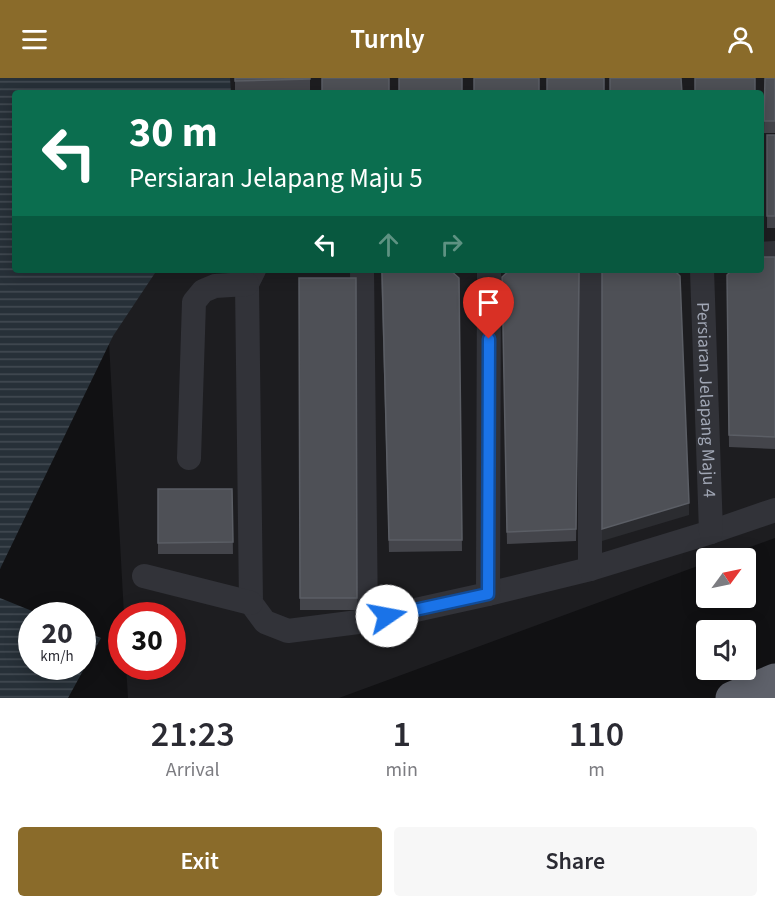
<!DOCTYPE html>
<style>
body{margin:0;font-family:"Source Sans 3",sans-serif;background:#f7f7f7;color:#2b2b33;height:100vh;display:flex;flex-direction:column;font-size:22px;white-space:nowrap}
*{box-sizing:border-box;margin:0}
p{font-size:20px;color:#7c7c81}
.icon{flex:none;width:33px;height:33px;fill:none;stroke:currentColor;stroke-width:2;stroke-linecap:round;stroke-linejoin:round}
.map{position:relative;height:620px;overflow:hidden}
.details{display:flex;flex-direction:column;background:#fff;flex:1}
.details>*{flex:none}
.guide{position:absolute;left:12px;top:12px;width:752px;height:183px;border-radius:6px;box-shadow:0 3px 15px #0003;background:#0b6e4f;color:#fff;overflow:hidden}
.needle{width:39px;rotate:57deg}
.tools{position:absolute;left:696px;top:470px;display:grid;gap:12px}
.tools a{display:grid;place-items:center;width:60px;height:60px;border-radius:6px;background:#fff;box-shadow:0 3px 15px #0003;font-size:30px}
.speed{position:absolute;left:18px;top:524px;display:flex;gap:12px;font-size:30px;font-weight:700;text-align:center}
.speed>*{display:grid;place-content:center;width:78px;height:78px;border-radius:50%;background:#fff;box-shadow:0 3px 15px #0003;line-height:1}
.speed small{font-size:15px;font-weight:400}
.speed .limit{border:9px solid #d22;background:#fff;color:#111}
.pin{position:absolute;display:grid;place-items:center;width:51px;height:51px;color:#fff;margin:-62px -26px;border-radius:50% 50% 50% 0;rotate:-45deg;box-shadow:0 0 6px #0007}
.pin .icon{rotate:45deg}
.me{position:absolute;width:66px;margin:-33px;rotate:78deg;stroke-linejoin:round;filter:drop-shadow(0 0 4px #0008)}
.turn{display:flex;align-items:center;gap:21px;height:126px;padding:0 18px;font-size:27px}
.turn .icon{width:78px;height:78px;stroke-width:2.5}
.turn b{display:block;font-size:42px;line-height:51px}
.lanes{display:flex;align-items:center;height:57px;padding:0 18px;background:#0003;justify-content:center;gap:30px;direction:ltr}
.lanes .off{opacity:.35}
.eta{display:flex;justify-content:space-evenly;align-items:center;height:102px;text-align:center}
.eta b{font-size:36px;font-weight:600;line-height:42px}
.cta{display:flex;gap:12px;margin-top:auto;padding:12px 18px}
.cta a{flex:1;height:69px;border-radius:6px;background:#8a6b2a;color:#fff;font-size:24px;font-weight:600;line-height:69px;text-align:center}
.cta a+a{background:#f7f7f7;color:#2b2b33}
header{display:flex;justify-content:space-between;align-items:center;height:78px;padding:0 18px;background:#8a6b2a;color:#fff;font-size:27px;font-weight:600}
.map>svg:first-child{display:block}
</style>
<header><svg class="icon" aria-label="menu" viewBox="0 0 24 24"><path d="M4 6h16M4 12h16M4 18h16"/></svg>Turnly<svg class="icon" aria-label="person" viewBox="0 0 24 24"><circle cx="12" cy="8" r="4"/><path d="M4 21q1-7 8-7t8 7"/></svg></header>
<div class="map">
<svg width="775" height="620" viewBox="0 0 775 620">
<defs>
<pattern id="water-rules" width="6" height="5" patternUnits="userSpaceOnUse" patternTransform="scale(1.5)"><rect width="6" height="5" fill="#273038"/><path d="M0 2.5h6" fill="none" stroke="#434b53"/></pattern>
</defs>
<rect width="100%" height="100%" fill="#111113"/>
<path fill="#1d1d20" d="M94,0H775V460L720,480H706V485L339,620H128L126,588H172V537H124L105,192H760V15H95Z"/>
<path fill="url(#water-rules)" d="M0,0H230L231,15H15V192H157L113,258L0,491Z
M0,520L42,537H32V588H82L83,553L101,560L68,620H0Z"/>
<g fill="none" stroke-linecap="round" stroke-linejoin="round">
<g stroke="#323339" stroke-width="24">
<path d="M760,176L775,175"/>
<path d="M254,192L247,206L251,525L265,544L288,553L366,543L488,516L590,491L711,454L775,432"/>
<path d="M362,192L366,543"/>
<path id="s1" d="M702,192L711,454"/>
<path d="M189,380L194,224L203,213L215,208L247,206"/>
<path d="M590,491V192"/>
<path d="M144,498L251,525"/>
<path d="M488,516L489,192"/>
</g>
<path stroke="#5e616a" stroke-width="33" d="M732,620L775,602"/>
</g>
<path fill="#44454b" d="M235,0H310V13L235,15Z
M765,0H775V55H764Z
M767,57H775V150H767Z
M760,96L762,135V147H760Z
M775,179V371L729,369L727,197Z
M381,192L459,200L462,473L389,474Z
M580,192L576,463L507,466L502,199Z
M299,200H356L357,532H300Z
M158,411H232L233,476H158Z"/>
<path fill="#2b2c30" d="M689,425V437L602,463V451Z"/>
<path fill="#4e5056" stroke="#5b5e65" stroke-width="1.5" d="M235,0H310V1L235,3Z
M322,0H389V15H322Z
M399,0H462V15H399Z
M474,0H539V15H474Z
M547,0H604V15H547Z
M610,0H681L682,15H610Z
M695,0H755V15H695Z
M765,0H775V43H764Z
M767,57H775V138H767Z
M760,96L762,135H760Z
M760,179H775V359L729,357L727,197L732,192H760Z
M382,192H450L459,200L462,462H389Z
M510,192H579L576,451L507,454L502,199Z
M602,192H674L680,198L689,425L602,451Z
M299,200H356L357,520H300Z
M158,411H232L233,464L158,465Z"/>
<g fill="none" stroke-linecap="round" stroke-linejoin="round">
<defs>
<path id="route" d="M387,538L488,516L489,261"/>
</defs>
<use href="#route" stroke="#114b97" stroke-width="15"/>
<use href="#route" stroke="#1a73e8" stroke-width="10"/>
</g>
<g text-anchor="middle" stroke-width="6" stroke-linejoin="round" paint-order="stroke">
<g font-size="18" fill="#a1a7b5" stroke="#0c0c0e">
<text dy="6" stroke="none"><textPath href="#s1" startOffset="130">Persiaran Jelapang Maju 4</textPath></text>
</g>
</g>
</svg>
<div class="tools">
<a><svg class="needle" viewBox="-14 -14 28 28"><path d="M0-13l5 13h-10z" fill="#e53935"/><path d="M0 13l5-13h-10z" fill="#7c7c81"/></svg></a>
<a><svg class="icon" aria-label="sound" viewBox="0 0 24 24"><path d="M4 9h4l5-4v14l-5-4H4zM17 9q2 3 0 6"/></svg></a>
</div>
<div class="speed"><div>20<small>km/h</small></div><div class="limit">30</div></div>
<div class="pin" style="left:489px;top:261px;background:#d93025"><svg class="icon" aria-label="arrive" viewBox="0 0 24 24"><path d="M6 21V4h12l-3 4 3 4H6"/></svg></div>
<svg class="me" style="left:387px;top:538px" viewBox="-20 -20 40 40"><circle r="19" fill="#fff"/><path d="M0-13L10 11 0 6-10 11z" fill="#1a73e8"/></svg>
<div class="guide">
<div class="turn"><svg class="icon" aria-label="left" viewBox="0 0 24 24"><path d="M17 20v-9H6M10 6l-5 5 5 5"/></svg><div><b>30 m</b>Persiaran Jelapang Maju 5</div></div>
<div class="lanes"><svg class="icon" aria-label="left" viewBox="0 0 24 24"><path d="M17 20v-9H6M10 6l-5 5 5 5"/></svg><svg class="icon off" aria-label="ahead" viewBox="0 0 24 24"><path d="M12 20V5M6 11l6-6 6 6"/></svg><svg class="icon off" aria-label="right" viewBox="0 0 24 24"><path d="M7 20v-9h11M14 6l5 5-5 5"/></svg></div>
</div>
</div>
<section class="details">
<div class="eta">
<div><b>21:23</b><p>Arrival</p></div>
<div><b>1</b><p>min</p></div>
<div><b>110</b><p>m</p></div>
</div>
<div class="cta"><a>Exit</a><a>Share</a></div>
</section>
